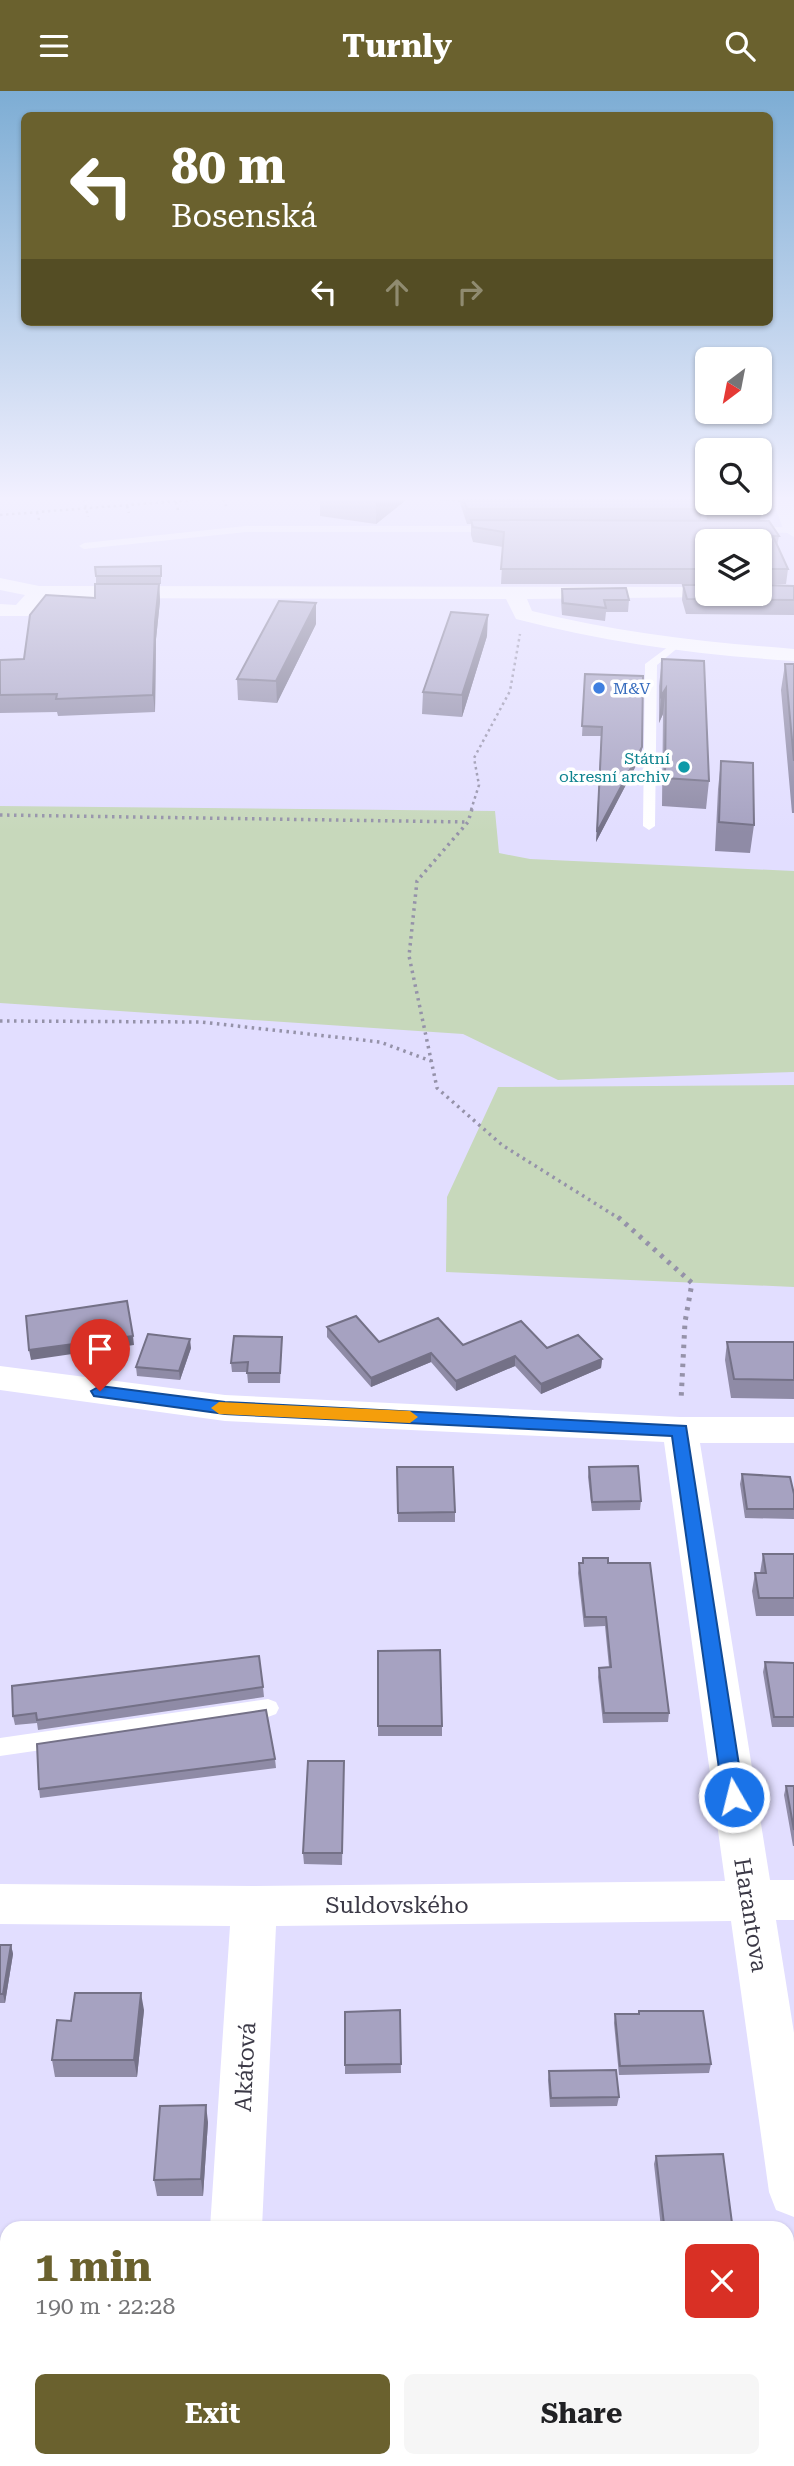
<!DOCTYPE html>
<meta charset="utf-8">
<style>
body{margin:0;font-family:"Roboto Serif",serif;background:#f6f6f6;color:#202124;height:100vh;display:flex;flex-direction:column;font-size:26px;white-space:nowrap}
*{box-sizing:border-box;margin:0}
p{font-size:23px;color:#757577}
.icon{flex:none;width:38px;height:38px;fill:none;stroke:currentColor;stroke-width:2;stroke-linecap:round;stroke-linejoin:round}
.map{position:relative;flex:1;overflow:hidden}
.panel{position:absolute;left:0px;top:2130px;width:794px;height:247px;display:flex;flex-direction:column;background:#fff;border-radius:21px 21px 0 0;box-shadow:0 2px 5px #0004}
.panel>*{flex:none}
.guide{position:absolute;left:21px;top:21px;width:752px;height:214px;border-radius:10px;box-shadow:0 2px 5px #0004;background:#6a612e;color:#fff;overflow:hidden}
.needle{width:46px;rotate:212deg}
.fabs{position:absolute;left:695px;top:256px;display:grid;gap:14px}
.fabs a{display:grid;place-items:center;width:77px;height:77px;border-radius:10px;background:#fff;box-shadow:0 2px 5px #0004;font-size:35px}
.pin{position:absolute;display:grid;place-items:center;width:60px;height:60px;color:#fff;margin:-72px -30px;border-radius:50% 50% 50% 0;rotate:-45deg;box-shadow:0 0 7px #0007}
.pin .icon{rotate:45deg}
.me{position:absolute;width:77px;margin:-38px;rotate:352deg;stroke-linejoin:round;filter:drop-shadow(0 0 5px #0008)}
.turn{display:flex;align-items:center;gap:24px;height:147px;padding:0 35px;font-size:32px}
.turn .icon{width:91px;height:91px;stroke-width:2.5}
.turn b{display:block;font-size:49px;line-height:60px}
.lanes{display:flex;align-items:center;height:66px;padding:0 35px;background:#0003;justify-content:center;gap:35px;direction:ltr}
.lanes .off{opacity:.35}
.round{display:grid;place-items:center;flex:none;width:74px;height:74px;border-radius:10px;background:#f6f6f6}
.headline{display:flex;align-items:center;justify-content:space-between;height:119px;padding:0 35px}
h1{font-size:42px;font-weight:700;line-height:52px;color:#6a612e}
.primary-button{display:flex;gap:14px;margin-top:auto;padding:14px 35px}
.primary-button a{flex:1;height:80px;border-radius:10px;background:#6a612e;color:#fff;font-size:28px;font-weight:700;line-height:80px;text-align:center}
.primary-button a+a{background:#f6f6f6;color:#202124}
header{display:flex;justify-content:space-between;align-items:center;height:91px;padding:0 35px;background:#6a612e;color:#fff;font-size:32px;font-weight:700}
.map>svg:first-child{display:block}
</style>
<header><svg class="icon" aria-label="menu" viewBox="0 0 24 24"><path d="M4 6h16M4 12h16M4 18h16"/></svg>Turnly<svg class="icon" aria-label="search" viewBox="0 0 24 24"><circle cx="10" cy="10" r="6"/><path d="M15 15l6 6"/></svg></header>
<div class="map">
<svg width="794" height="2375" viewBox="0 0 794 2375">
<rect width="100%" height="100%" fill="#e2deff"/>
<path fill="#c7d8bb" d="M0,715L495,720L499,762L530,768L794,780V981L558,989L463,943L0,912Z
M794,994V1196L446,1181L447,1106L498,996Z"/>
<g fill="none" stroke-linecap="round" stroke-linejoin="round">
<path stroke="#9592a9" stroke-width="2.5" stroke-dasharray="2.5 3.5" stroke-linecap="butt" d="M84,408L88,426
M223,408L226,415
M440,408L463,410
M176,411L178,419
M127,415L129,422
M37,421L39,429
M0,424L205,408
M471,719L479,694L474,667L510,600L520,543"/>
<path stroke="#9592a9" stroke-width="3.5" stroke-dasharray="2.5 4.5" stroke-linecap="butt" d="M472,718L468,731L417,790L409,865L437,997L502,1054L620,1128
M0,724L468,731
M0,930L201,931L380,951L431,970"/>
<path stroke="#9592a9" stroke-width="5" stroke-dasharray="3.5 6" stroke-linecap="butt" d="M618,1126L692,1192L685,1231L681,1310"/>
<path fill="#fff" fill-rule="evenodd" d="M246,435H492L497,438L492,441H246L84,458L79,455L84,452Z
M751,436H793L794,442L747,441L746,439Z
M676,550L682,553L680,555L657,574L655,735L649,739L643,735L645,573Z
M268,1608L276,1611L279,1617L276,1623L268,1626L0,1665V1647Z"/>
<path fill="#fff" fill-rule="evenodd" d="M772,408H790L794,417V446L784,440Z
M0,487L39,495L707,496V502H717L714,506L527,508L532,520C618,542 705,551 794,558V570C700,564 607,552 516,528L506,508L45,507L28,525H0V513L16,514L25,504L0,499Z
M0,1275L225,1304L680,1326H794V1352H700L770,1789H794V1829H776L794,1942V2126L776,2119L769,2101L731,1830L276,1835L262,2137H210L230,1835L0,1833V1793L254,1795L725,1790L664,1351L225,1330L0,1299Z
M195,2370H251V2375H195Z"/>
</g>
<path fill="#8f8ba6" d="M320,409H406L376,433L320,425Z
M459,409H692L702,418L701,430H707L705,409H707L761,423L760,430L779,445L777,455L788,478L786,493L760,494L794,495V524L686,523L682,509L683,494L760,502V450H707V493H501L503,456L473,451L471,444V433H467Z
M161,475V493L96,492V485Z
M159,493L160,510L156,548L155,621L58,625L57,621L0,622V569L24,568L95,507Z
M562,498L629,509L628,521H606L605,530L562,524L561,510Z
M316,533L277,612L238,609L237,588Z
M487,545L462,626L422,623L423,601Z
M662,568L709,690L706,718L662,715L663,623L659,632V595Z
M785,573H794V722H792L781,599Z
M585,583L641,665L596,751L601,645H582Z
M721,670L754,734L750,762L715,760L718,698Z
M327,1236L379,1251L547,1257L602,1268L601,1277L541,1303L515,1275L456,1300L431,1271L371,1296L327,1246Z
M282,1246L280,1292H248L247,1281H232L231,1272Z
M727,1251H794V1308L731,1307L725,1269Z
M191,1257L180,1289L137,1285L136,1276Z
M397,1376L455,1421V1431H398Z
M589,1376L641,1410L640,1419L592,1420L588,1386Z
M742,1383L794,1403V1428L745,1427L740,1393Z
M763,1463H794V1525H756L752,1500L755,1482H760Z
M583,1467L608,1472L669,1622L668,1631L603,1632L598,1586L599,1577L609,1576L605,1535L584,1536L578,1482L579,1472H582Z
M378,1560L442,1635V1645H378Z
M765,1571L794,1572V1636H772L763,1581Z
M263,1596L264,1606L38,1639L37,1632L15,1634L13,1625Z
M275,1668L276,1677L40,1707L39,1698Z
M344,1682L342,1774L304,1773L303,1762Z
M786,1695H794V1755H793L784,1704Z
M0,1854H11L13,1863L5,1912H0Z
M144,1919L137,1986H55L52,1969L71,1930Z
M400,1919L401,1982L345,1983V1921Z
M639,1920L711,1973L709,1982L619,1984L614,1932L615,1923H638Z
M549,1980L619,2006L617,2015L550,2016L548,1989Z
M208,2031L203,2105H157L154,2089Z
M656,2065L732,2132L731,2137H661L654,2073Z"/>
<path fill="#747187" d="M376,409H406L376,433Z
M159,493L160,510L156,548L155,621L153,604L155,531Z
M316,512V533L277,612L276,590Z
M488,524L487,545L462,626V604Z
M666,597L663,623L659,632L661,605Z
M642,656L641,665L596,751L597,741Z
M133,1245L134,1254L31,1269L29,1259Z
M190,1248L191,1257L180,1289L179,1280Z
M431,1262V1271L371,1296V1287Z
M515,1265V1275L456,1300V1290Z
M602,1268L601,1277L541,1303V1293Z
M11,1854L13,1863L5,1912L3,1903Z
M141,1902L144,1919L137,1986L134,1969Z
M206,2014L208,2031L203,2105L201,2088Z"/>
<path fill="#a6a2c1" stroke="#747187" stroke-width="2" d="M464,409H692L702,418H467Z
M707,411H753L761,423H708Z
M471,429L769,430L779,445H773L788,478H762L760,484V450H707V478H501L504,441L473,436Z
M161,475V485H96L95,476Z
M95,493H159L155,531L153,604L56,608L57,603L0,604V569L24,568L30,524L46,504L95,507Z
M683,494H707V502H760V494L794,495V509L687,508Z
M626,497L629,509H604L606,517L563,512L562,498Z
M279,510L316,512L276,590L237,588Z
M451,521L488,524L462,604L423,601Z
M662,568L704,570L709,690L665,687L666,597L661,605Z
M785,573H794V670Z
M585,583L643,585L642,656L597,741L602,636L582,635Z
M721,670L753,672L754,734L719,731Z
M127,1210L133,1245L29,1259L26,1225Z
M356,1225L379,1251L438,1227L463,1254L521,1230L547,1257L578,1244L602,1268L541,1293L515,1265L456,1290L431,1262L371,1287L327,1236Z
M148,1243L190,1248L179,1280L136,1276Z
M234,1245L282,1246L280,1282H247L248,1271L231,1272Z
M727,1251H794V1289L734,1288Z
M638,1375L641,1410L592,1411L589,1376Z
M397,1376H453L455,1421L398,1422Z
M742,1383L790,1386L794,1403V1418H747Z
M763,1463H794V1507H759L755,1482H766Z
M583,1467H608V1472H650L669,1622H604L599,1577L611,1576L606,1526H585L579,1472H583Z
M440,1559L442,1635H378V1560Z
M259,1565L263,1596L37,1629L36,1622L13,1625L12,1595Z
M765,1571L794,1572V1626H774Z
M266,1619L275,1668L39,1698L37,1653Z
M308,1670H344L342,1762H303Z
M786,1695H794V1739Z
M0,1854H11L3,1903H0Z
M75,1902H141L134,1969H52L57,1929L71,1930Z
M400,1919L401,1973L345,1974V1921Z
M639,1920H703L711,1973L620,1975L615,1923H639Z
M616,1979L619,2006L551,2007L549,1980Z
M206,2014L201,2088L154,2089L160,2015Z
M723,2063L732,2132L664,2133L656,2065Z"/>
<linearGradient id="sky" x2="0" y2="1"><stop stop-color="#7dadd4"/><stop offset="0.55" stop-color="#f2f0ff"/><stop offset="1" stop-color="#f2f0ff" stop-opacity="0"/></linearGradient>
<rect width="794" height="741" fill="url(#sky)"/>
<path fill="#1a73e8" stroke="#114b97" stroke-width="2" d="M100,1295L225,1311L686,1335L744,1706L741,1712L734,1715L726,1712L723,1706L672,1345L225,1323L94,1305L91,1300Z"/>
<path fill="#f59e0b" d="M219,1311L410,1320L418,1326L410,1332L219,1323L211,1317Z"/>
<circle fill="#3f7fe0" stroke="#fff" stroke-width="2.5" cx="599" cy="597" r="7"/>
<circle fill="#0f9aa8" stroke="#fff" stroke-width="2.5" cx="684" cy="676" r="7"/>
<g text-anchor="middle" stroke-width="7" stroke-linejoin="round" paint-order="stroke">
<g font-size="16" fill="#366cbe" stroke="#fff" text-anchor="start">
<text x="613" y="603">M&amp;V</text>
</g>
<g font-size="16" fill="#0d838f" stroke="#fff" text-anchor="end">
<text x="670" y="673">Státní<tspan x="670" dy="18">okresní archiv</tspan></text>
</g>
<g font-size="23" fill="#3b3946" stroke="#fff">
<text x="397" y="1822">Suldovského</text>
<text transform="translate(751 1824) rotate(81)" y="8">Harantova</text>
<text transform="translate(245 1976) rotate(-87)" y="8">Akátová</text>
</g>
</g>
</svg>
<div class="fabs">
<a><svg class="needle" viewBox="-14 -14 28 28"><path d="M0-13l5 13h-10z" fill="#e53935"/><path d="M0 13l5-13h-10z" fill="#757577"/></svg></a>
<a><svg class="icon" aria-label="search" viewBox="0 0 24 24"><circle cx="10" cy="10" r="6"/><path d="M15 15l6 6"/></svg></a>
<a><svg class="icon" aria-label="layers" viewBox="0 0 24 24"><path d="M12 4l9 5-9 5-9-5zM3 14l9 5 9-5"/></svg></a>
</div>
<div class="pin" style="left:100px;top:1300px;background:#d93025"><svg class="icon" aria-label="arrive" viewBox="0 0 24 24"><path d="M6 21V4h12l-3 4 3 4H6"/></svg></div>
<svg class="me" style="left:734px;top:1706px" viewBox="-20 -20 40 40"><circle r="17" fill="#1a73e8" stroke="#fff" stroke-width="3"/><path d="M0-11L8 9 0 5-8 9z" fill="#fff"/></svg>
<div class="guide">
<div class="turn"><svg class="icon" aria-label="left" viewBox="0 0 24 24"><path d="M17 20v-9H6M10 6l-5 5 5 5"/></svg><div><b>80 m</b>Bosenská</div></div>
<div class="lanes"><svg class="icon" aria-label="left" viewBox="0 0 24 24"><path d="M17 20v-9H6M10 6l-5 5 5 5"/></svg><svg class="icon off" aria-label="ahead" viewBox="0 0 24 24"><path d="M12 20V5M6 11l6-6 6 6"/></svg><svg class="icon off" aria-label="right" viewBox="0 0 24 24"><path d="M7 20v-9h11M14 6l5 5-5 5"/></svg></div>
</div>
<section class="panel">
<div class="headline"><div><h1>1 min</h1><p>190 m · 22:28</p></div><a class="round" style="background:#d93025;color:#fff"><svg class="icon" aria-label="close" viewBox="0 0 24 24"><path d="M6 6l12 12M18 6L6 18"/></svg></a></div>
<div class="primary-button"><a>Exit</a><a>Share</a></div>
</section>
</div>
